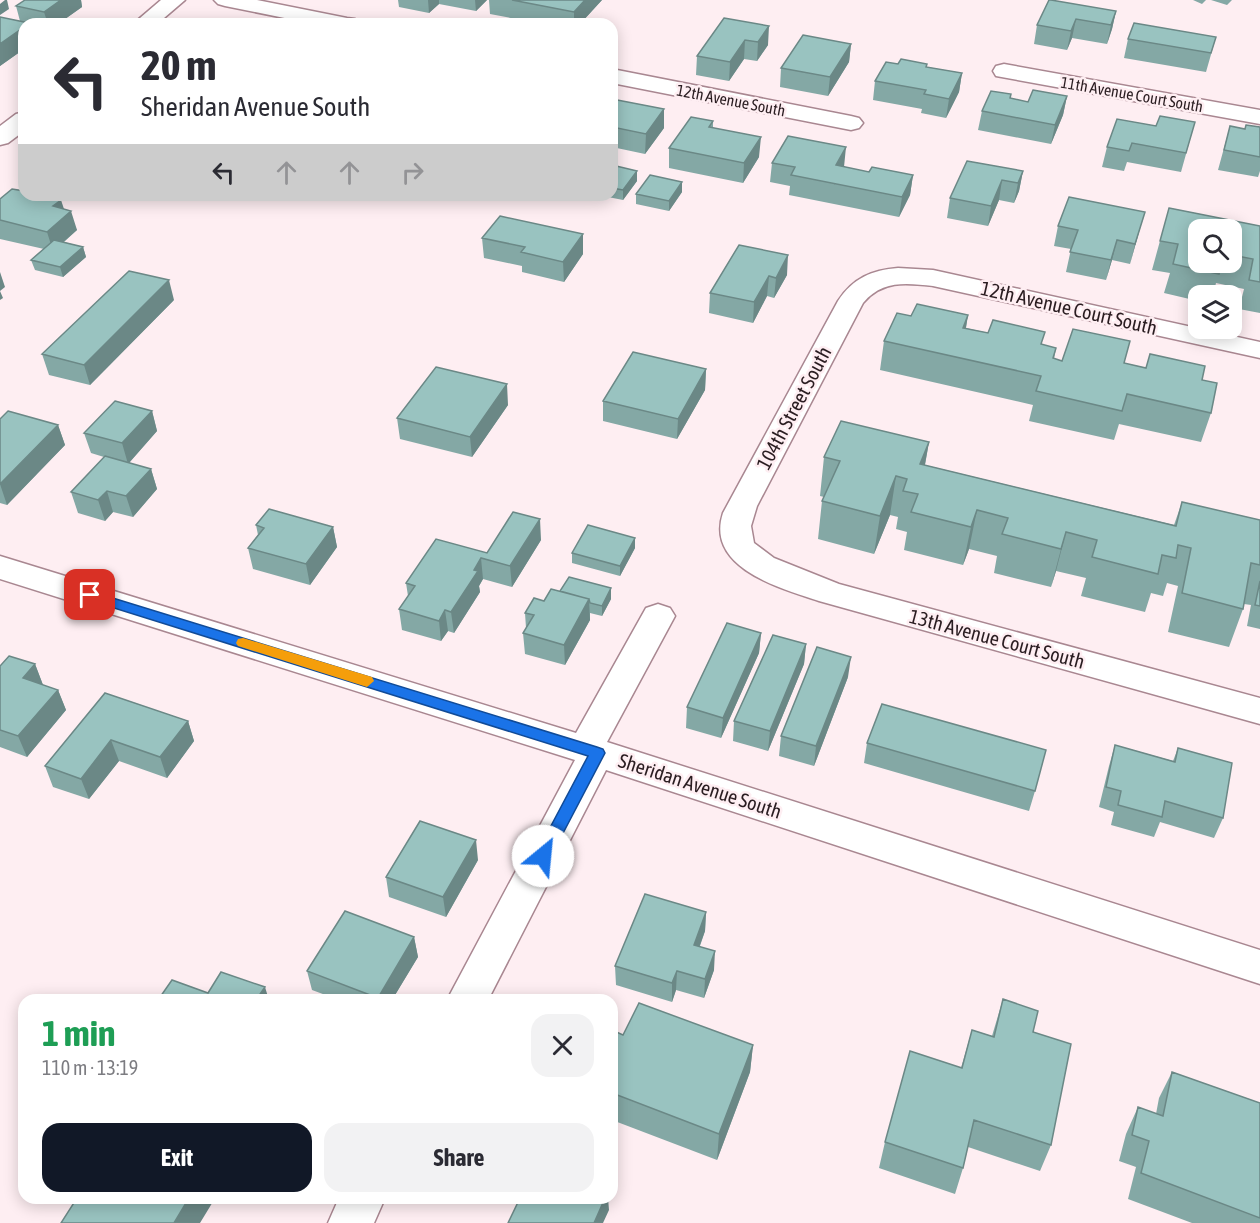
<!DOCTYPE html>
<meta charset="utf-8">
<style>
body{margin:0;font-family:"Asap Condensed",sans-serif;background:#f2f2f3;color:#2b2b33;height:100vh;display:flex;flex-direction:column;font-size:22px;white-space:nowrap}
*{box-sizing:border-box;margin:0}
p{font-size:20px;color:#7c7c81}
.icon{flex:none;width:33px;height:33px;fill:none;stroke:currentColor;stroke-width:2;stroke-linecap:round;stroke-linejoin:round}
.map{position:relative;flex:1;overflow:hidden}
.drawer{position:absolute;left:18px;top:994px;width:600px;height:210px;display:flex;flex-direction:column;background:#fff;border-radius:18px;box-shadow:0 3px 15px #0003}
.drawer>*{flex:none}
.guide{position:absolute;left:18px;top:18px;width:600px;height:183px;border-radius:18px;box-shadow:0 3px 15px #0003;background:#fff;color:#2b2b33;overflow:hidden}
.buttons{position:absolute;left:1188px;top:219px;display:grid;gap:12px}
.buttons a{display:grid;place-items:center;width:54px;height:54px;border-radius:12px;background:#fff;box-shadow:0 3px 15px #0003;font-size:30px}
.pin{position:absolute;display:grid;place-items:center;width:51px;height:51px;color:#fff;margin:-26px;border-radius:12px;box-shadow:0 3px 9px #0006}
.me{position:absolute;width:66px;margin:-33px;rotate:28deg;stroke-linejoin:round;filter:drop-shadow(0 0 4px #0008)}
.turn{display:flex;align-items:center;gap:21px;height:126px;padding:0 24px;font-size:27px}
.turn .icon{width:78px;height:78px;stroke-width:2.5}
.turn b{display:block;font-size:42px;line-height:51px}
.lanes{display:flex;align-items:center;height:57px;padding:0 24px;background:#0003;justify-content:center;gap:30px;direction:ltr}
.lanes .off{opacity:.35}
.round{display:grid;place-items:center;flex:none;width:63px;height:63px;border-radius:18px;background:#f2f2f3}
.headline{display:flex;align-items:center;justify-content:space-between;height:102px;padding:0 24px}
h1{font-size:36px;font-weight:700;line-height:45px;color:#1e9e55}
.action{display:flex;gap:12px;margin-top:auto;padding:12px 24px}
.action a{flex:1;height:69px;border-radius:18px;background:#111827;color:#fff;font-size:24px;font-weight:700;line-height:69px;text-align:center}
.action a+a{background:#f2f2f3;color:#2b2b33}
.map>svg:first-child{display:block}
</style>
<div class="map">
<svg width="1260" height="1223" viewBox="0 0 1260 1223">
<rect width="100%" height="100%" fill="#feeef2"/>
<g fill="none" stroke-linecap="round" stroke-linejoin="round">
<defs>
<path id="minor" d="M161,0H185L157,24H133Z
M214,0H257L347,18L355,19L358,24H314L225,6L218,4Z
M1004,64L1260,110V124L996,76L993,71L996,66Z
M612,69L851,116L859,118L863,123L859,128L851,130L612,83Z
M24,112V131L8,143L0,145V126L16,114Z
M898,268L933,270L1260,342V358L933,286C906,283 882,280 863,303L757,506L751,526L754,543L774,558L839,584L1260,698V724L819,601C780,588 705,568 723,513L838,301C853,278 872,270 898,268Z
M0,556L576,733L646,608L658,604L670,608L675,616L607,742L1260,950V984L606,770L488,1000H447L575,760L0,579Z
M339,1198H385L374,1223H328Z"/>
</defs>
<use href="#minor" stroke="#a98791" stroke-width="3"/>
<use href="#minor" fill="#fff" fill-rule="evenodd"/>
</g>
<path fill="#84a8a5" fill-rule="evenodd" d="M25,0H81L82,7L58,24H24V49L0,66V17L20,21L16,6Z
M398,0H487L476,11L439,4L429,13L399,7Z
M489,0H602L580,24H542L490,14Z
M1193,0H1206L1202,4Z
M1211,0H1232L1227,5Z
M1116,11L1112,29L1107,44L1072,38L1067,50L1034,44L1037,25Z
M724,18L768,45L757,61L744,59L729,81L696,75L697,56Z
M1216,37L1206,72L1124,58L1128,39Z
M851,44L849,62L828,96L780,87L781,68Z
M898,64H927V67L962,73L959,92L946,118L921,113L922,109L873,100L875,81Z
M1011,94V98L1028,102L1067,96L1063,115L1051,144L978,130L982,111Z
M612,99L664,109V128L645,154L612,147Z
M713,121V128L759,157L743,183L669,168V148Z
M1195,122L1181,172L1127,162L1124,171L1102,167L1107,147L1156,126Z
M1230,126L1245,129L1260,127V171L1258,177L1218,170Z
M772,163L844,167L869,172L913,175L910,195L899,217L789,195L790,186L770,182Z
M612,165L637,171V181L623,200L598,195H612Z
M1023,171L1019,191L1014,203L999,200L988,226L947,218L950,198Z
M682,192L669,211L636,204V194Z
M0,199L64,209L77,230L64,242L83,247L86,257L63,277L35,270L31,260L44,249L0,239Z
M1169,208L1260,226V313L1239,309L1244,289L1216,283L1213,296H1198V301L1164,293L1170,273L1152,270ZM1232,230V262H1198Z
M1058,226L1139,232L1130,264L1112,260L1106,280L1066,272L1071,249L1054,246Z
M482,238L583,254L564,282L522,272V266L484,258Z
M739,245L787,275L774,298L767,296L753,323L709,313L710,293Z
M174,300L90,385L49,375L42,354Z
M968,315L966,328L1056,348L1054,359L1062,361L1124,363L1202,380L1211,413L1201,442L1119,424L1114,440L1029,421L1033,405L880,370L884,341L911,316Z
M706,369L705,390L677,439L603,421V401Z
M508,405L472,457L400,439L397,418Z
M152,411L157,431L129,463L151,469L157,489L133,517L113,512L105,521L78,513L71,492L104,457L91,453L84,433Z
M0,419L58,425L65,445L7,505L0,503Z
M929,442L925,465L1174,525L1182,502L1260,520V629L1247,626L1251,605L1244,604L1243,609L1229,647L1168,632L1178,586L1167,583L1163,596L1151,593L1145,612L1081,596L1086,578L1056,571L1051,587L994,573L997,556L969,549L963,565L904,550L907,532L896,529L898,517L890,515L874,554L818,539L822,501L824,497L820,496L824,457Z
M256,525L333,527L337,547L310,585L253,569L248,548L258,535Z
M635,538V548L620,576L572,563V553Z
M541,540L512,587L483,579L479,586L480,592L454,633L448,631L441,641L402,630L399,609L408,596L406,583L487,553Z
M560,591L611,599L602,616L590,613V620L565,665L525,654L523,633L526,628L525,613Z
M761,633L759,653L721,738L686,728L687,707Z
M806,644L804,664L768,751L733,741L734,721Z
M35,664L43,685L58,690L66,710L27,757L0,747V666Z
M848,677L814,766L779,756L781,736Z
M105,693L188,721L194,741L167,778L119,761L89,799L53,787L45,766Z
M867,743L1035,791L1029,811L864,763Z
M1115,745L1173,761L1178,748L1223,818L1214,838L1160,822L1154,837L1111,825L1114,812L1099,807L1109,766Z
M478,860L446,917L389,897L386,877Z
M706,912L705,931L700,946L714,970L704,998L676,990L672,1002L616,985L615,966Z
M414,937L418,957L392,1000H339L312,990L307,971Z
M1003,999L1033,1032L1051,1145L1040,1171L968,1147L963,1168L955,1194L879,1168L885,1142L961,1068L972,1030L992,1036Z
M612,1030L623,1035L753,1045L750,1072L717,1160L612,1120Z
M1172,1072L1260,1103V1223H1192L1128,1199L1136,1167L1119,1161L1126,1134L1138,1107L1156,1114L1159,1098Z"/>
<path fill="#6b8886" d="M5,0H7L9,9L0,15V4Z
M61,0H81L82,7L58,24H48L44,12Z
M428,0H439V4L429,13Z
M475,0H487L476,11Z
M585,0H602L580,24H574V12Z
M1116,11L1112,29L1107,44L1111,25Z
M1076,19L1072,38L1067,50L1071,31Z
M769,26L768,45L757,61L758,42Z
M24,27V49L0,66V44Z
M745,40L744,59L729,81L730,62Z
M851,44L849,62L828,96L830,77Z
M962,73L959,92L946,118L949,99Z
M1067,96L1063,115L1051,144L1055,125Z
M664,109V128L645,154L646,134Z
M761,137L759,157L743,183L744,163Z
M846,147L844,167L834,185L836,165Z
M637,171V181L623,200V190Z
M1023,171L1019,191L1014,203L1018,183Z
M913,175L910,195L899,217L902,197Z
M1002,180L999,200L988,226L991,206Z
M682,182V192L669,211V201Z
M61,200L66,215L71,211L77,230L53,251L47,232L53,206Z
M1145,212L1139,232L1130,264L1135,244Z
M583,234V254L564,282L563,262Z
M1117,240L1112,260L1106,280L1111,260Z
M83,247L86,257L63,277L60,267Z
M788,255L787,275L774,298L776,278Z
M0,272L5,287L0,291L3,298L0,300Z
M769,276L767,296L753,323L754,302Z
M169,280L174,300L90,385L84,365Z
M968,315L963,344V328Z
M706,369L705,390L677,439L678,419Z
M507,384L508,405L472,457L470,437Z
M152,411L157,431L128,464L122,443Z
M58,425L65,445L7,505L0,484Z
M929,442L922,480L920,464Z
M151,469L157,489L133,517L126,496Z
M896,476L890,515L874,554L880,516Z
M107,491L113,512L105,521L98,500Z
M977,510L969,549L963,565L971,527Z
M540,519L541,540L512,587L510,566Z
M333,527L337,547L310,585L306,564Z
M1066,532L1056,571L1051,587L1061,549Z
M635,538V548L620,576V566Z
M481,558L483,579L479,586L480,592L454,633L451,612L474,570Z
M611,588V599L602,616V606Z
M589,599L590,620L565,665L564,645Z
M445,610L448,631L441,641L439,621Z
M761,633L759,653L721,738L723,718Z
M806,644L804,664L768,751L770,731Z
M851,657L848,677L814,766L816,746Z
M35,664L43,685L23,678Z
M58,690L66,710L27,757L18,736Z
M188,721L194,741L167,778L160,757Z
M111,740L119,761L89,799L81,779Z
M476,840L478,860L446,917L443,897Z
M706,912L705,931L693,964L694,945Z
M414,937L418,957L392,1000H378V998Z
M715,951L714,970L704,998L705,979Z
M677,971L676,990L672,1002V983Z
M265,987L269,1000H256Z
M753,1045L750,1072L717,1160L719,1134Z
M189,1198H214V1200L200,1223H174Z
M605,1198H608L609,1210L603,1223H594Z"/>
<path fill="#99c3c0" stroke="#6b8886" stroke-width="1.5" d="M25,0H61L44,12L16,6Z
M512,0H585L574,12Z
M1049,0H1051L1116,11L1111,25L1076,19L1071,31L1037,25Z
M0,17L29,23L24,24V27L0,44Z
M724,18L769,26L758,42L745,40L730,62L697,56Z
M200,19L225,24H195Z
M1134,23L1216,37L1211,53L1128,39Z
M803,35L851,44L830,77L781,68Z
M901,59L927,64L926,67L962,73L949,99L924,94L926,90L875,81L886,62L898,64Z
M1033,90L1067,96L1055,125L982,111L991,91L1011,94L1010,98L1028,102Z
M612,99L664,109L646,134L612,127Z
M1160,116L1195,122L1186,153L1132,143L1129,151L1107,147L1117,119L1156,126Z
M691,117L713,121L709,127L761,137L744,163L669,148Z
M1246,125L1260,127V157L1224,150L1230,126L1245,129Z
M788,136L846,147L836,165L869,172L872,167L913,175L902,197L791,175L795,167L772,163Z
M967,161L1023,171L1018,183L1002,180L991,206L950,198Z
M612,165L637,171L623,190L612,188Z
M650,175L682,182L669,201L636,194Z
M12,189L24,191V195H39L61,200L53,206L71,211L47,232L0,220V199Z
M1069,197L1145,212L1135,244L1117,240L1111,260L1070,252L1078,230L1058,226Z
M1169,208L1260,226V282L1249,280L1253,259L1232,255V230H1198V262H1222L1219,274L1173,264L1178,244L1160,241Z
M500,216L583,234L563,262L521,252L525,247L482,238Z
M54,240L83,247L60,267L31,260Z
M739,245L788,255L776,278L769,276L754,302L710,293Z
M129,271L169,280L84,365L42,354Z
M917,304L968,315L963,328L988,333L993,320L1045,332L1041,344L1056,348L1053,358L1062,361L1073,329L1130,341L1124,363L1146,368L1150,354L1205,366L1202,380L1217,383L1211,413L1127,394L1122,411L1036,391L1041,376L884,341L897,313L911,316Z
M633,352L706,369L678,419L603,401Z
M436,367L507,384L470,437L397,418Z
M115,401L152,411L122,443L84,433Z
M8,411L58,425L0,484V419Z
M841,421L929,442L920,464L1176,526L1182,502L1260,520V565L1251,563L1243,609L1182,593L1191,548L1178,545L1176,558L1162,555L1158,574L1092,557L1097,540L1066,532L1061,549L1002,534L1008,518L977,510L971,527L911,512L918,494L903,491L907,479L896,476L880,516L822,501L840,461L824,457Z
M105,456L151,469L126,496L107,491L98,500L71,492Z
M269,509L333,527L306,564L248,548L264,528L256,525Z
M513,512L540,519L510,566L481,558L474,570L478,571L451,612L445,610L439,621L399,609L415,586L406,583L436,539L487,553Z
M588,525L635,538L620,566L572,553Z
M569,577L611,588L602,606L590,603L589,599L560,591Z
M1260,581V606L1255,605Z
M551,589L589,599L564,645L523,633L534,615L525,613L534,598L544,601Z
M727,623L761,633L723,718L687,707Z
M773,635L806,644L770,731L734,721Z
M817,647L851,657L816,746L781,736Z
M9,656L35,664L23,678L58,690L18,736L0,730V666Z
M105,693L188,721L160,757L111,740L81,779L45,766Z
M882,704L1046,750L1035,791L867,743Z
M1115,745L1175,762L1178,748L1232,763L1223,818L1165,801L1162,817L1118,805L1121,791L1106,787Z
M420,821L476,840L443,897L386,877Z
M645,894L706,912L694,945L715,951L705,979L677,971L672,983L615,966Z
M345,911L414,937L378,998L307,971Z
M221,972L265,987L256,1000H158L172,980L208,993Z
M1003,999L1038,1011L1033,1032L1071,1044L1051,1145L974,1120L963,1168L885,1142L910,1051L962,1068L972,1030L994,1037Z
M639,1003L753,1045L719,1134L612,1093V1030L623,1035Z
M1172,1072L1260,1103V1218L1141,1173L1149,1141L1132,1135L1138,1107L1163,1116Z
M77,1198H189L174,1223H61Z
M520,1198H605L594,1223H508Z"/>
<path fill="#1a73e8" stroke="#114b97" stroke-width="1.5" d="M90,591L597,747L603,749L605,753L549,860L543,862L537,860L535,856L588,756L85,599L83,595Z"/>
<path fill="#f59e0b" d="M243,638L372,677L374,681L367,687L238,646L236,643L238,639Z"/>
<g text-anchor="middle" stroke-width="5" stroke-linejoin="round" paint-order="stroke">
<g font-size="16" fill="#2a1d21" stroke="#feeef2">
<text transform="translate(1132 94) rotate(10)" y="6">11th Avenue Court South</text>
<text transform="translate(731 100) rotate(11)" y="6">12th Avenue South</text>
</g>
<g font-size="20" fill="#2a1d21" stroke="#feeef2">
<text transform="translate(1069 308) rotate(13)" y="7">12th Avenue Court South</text>
<text transform="translate(794 408) rotate(-62)" y="7">104th Street South</text>
<text transform="translate(997 639) rotate(15)" y="7">13th Avenue Court South</text>
<text transform="translate(700 786) rotate(18)" y="7">Sheridan Avenue South</text>
</g>
</g>
</svg>
<div class="buttons">
<a><svg class="icon" aria-label="search" viewBox="0 0 24 24"><circle cx="10" cy="10" r="6"/><path d="M15 15l6 6"/></svg></a>
<a><svg class="icon" aria-label="layers" viewBox="0 0 24 24"><path d="M12 4l9 5-9 5-9-5zM3 14l9 5 9-5"/></svg></a>
</div>
<div class="pin" style="left:90px;top:595px;background:#d93025"><svg class="icon" aria-label="arrive" viewBox="0 0 24 24"><path d="M6 21V4h12l-3 4 3 4H6"/></svg></div>
<svg class="me" style="left:543px;top:856px" viewBox="-20 -20 40 40"><circle r="19" fill="#fff"/><path d="M0-13L10 11 0 6-10 11z" fill="#1a73e8"/></svg>
<div class="guide">
<div class="turn"><svg class="icon" aria-label="left" viewBox="0 0 24 24"><path d="M17 20v-9H6M10 6l-5 5 5 5"/></svg><div><b>20 m</b>Sheridan Avenue South</div></div>
<div class="lanes"><svg class="icon" aria-label="left" viewBox="0 0 24 24"><path d="M17 20v-9H6M10 6l-5 5 5 5"/></svg><svg class="icon off" aria-label="ahead" viewBox="0 0 24 24"><path d="M12 20V5M6 11l6-6 6 6"/></svg><svg class="icon off" aria-label="ahead" viewBox="0 0 24 24"><path d="M12 20V5M6 11l6-6 6 6"/></svg><svg class="icon off" aria-label="right" viewBox="0 0 24 24"><path d="M7 20v-9h11M14 6l5 5-5 5"/></svg></div>
</div>
<section class="drawer">
<div class="headline"><div><h1>1 min</h1><p>110 m · 13:19</p></div><a class="round"><svg class="icon" aria-label="close" viewBox="0 0 24 24"><path d="M6 6l12 12M18 6L6 18"/></svg></a></div>
<div class="action"><a>Exit</a><a>Share</a></div>
</section>
</div>
